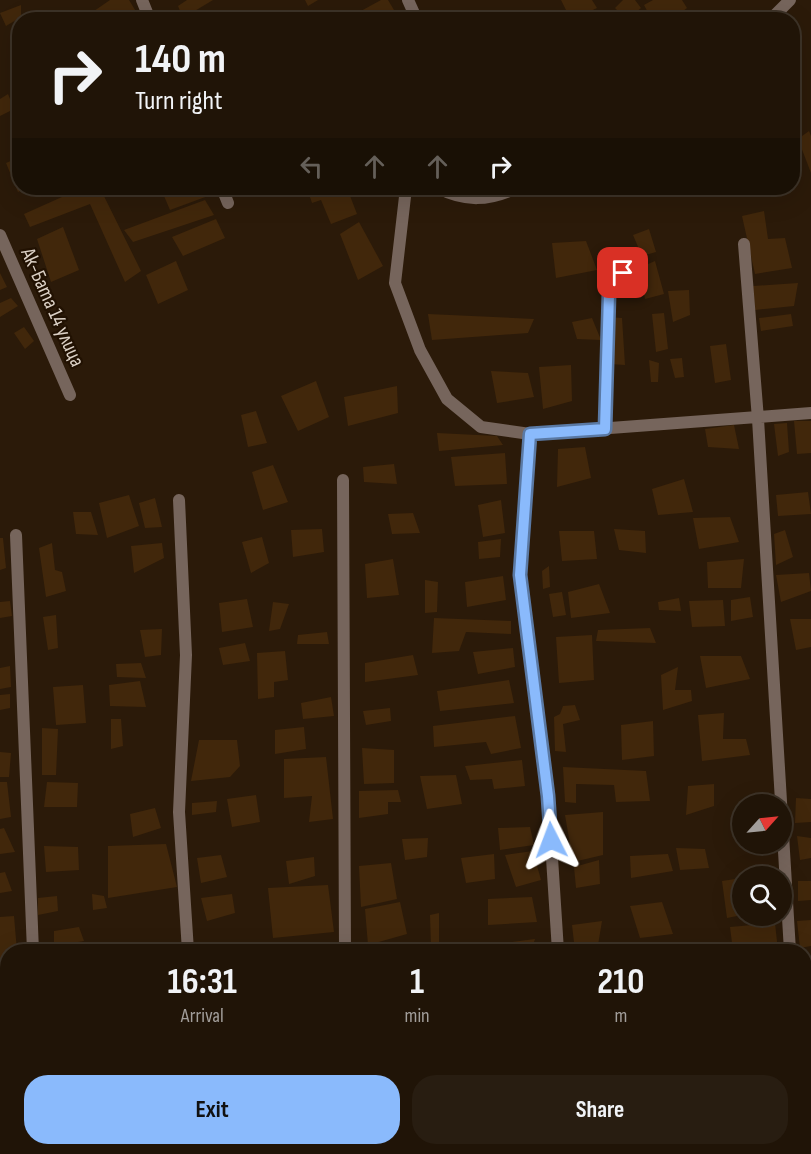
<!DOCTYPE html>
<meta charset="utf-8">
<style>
body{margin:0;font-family:"Sofia Sans Condensed",sans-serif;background:#281d11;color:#f1f3f6;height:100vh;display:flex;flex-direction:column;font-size:22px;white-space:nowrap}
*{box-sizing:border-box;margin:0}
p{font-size:20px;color:#a29e9b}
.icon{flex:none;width:33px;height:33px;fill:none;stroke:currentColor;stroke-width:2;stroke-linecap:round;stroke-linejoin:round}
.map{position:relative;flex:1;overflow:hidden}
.details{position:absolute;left:0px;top:944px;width:812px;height:212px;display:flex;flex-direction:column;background:#201407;border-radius:24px 24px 0 0;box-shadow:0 6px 24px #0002,0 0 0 2px #3d3328}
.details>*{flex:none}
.guide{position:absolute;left:12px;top:12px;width:788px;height:183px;border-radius:24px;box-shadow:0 6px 24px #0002,0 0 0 2px #3d3328;background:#201407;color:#f1f3f6;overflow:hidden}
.needle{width:39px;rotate:63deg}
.tools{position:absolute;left:732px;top:794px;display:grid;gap:12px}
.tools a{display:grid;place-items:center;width:60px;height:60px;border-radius:50%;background:#201407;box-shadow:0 6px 24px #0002,0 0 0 2px #3d3328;font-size:30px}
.pin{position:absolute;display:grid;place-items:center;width:51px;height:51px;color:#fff;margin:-26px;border-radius:12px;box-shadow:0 3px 9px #0006}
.me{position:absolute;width:66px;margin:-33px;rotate:357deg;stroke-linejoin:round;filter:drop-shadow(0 0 4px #0008)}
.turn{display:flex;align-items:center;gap:21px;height:126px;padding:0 24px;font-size:27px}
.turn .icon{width:78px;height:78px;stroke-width:2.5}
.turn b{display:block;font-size:42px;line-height:51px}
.lanes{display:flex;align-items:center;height:57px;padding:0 24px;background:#0003;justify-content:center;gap:30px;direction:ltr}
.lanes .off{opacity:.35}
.eta{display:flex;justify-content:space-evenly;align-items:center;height:102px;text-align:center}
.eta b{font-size:36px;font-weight:700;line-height:42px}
.button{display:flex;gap:12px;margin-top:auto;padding:12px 24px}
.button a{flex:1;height:69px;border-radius:24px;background:#8abafc;color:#111;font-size:24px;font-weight:700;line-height:69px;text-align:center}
.button a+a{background:#281d11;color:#f1f3f6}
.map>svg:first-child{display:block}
</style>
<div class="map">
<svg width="811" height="1154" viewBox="0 0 811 1154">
<rect width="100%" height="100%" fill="#2b1a09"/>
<path fill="#41270b" d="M110,0H129L140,18L81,20Z
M187,0H213L183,18L178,6Z
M305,0H318L308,6Z
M381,0H388L400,20H352L350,17Z
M561,0H592L597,8L571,20Z
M623,0H635L641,8L627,20L615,8Z
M653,0H682L687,8L671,20H652L644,5Z
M21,5V17L6,26L0,13Z
M8,94L14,109L0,116V99Z
M809,131L811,136V173L798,139Z
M20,157V188H26L18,192L6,163Z
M82,188H100L141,271L125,282L90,204L30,227L24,214Z
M164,188H203L208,196L170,210L161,189Z
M243,188H261L246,194Z
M307,188H347L357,214L331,224L321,200L312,203Z
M205,200L214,215L133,242L124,230Z
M764,211L768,239L785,238L792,268L755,274L742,216Z
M216,219L225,238L183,256L172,237Z
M359,222L383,266L358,280L340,234Z
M63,227L79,270L51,282L37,239Z
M649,229L656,252L642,256L633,235Z
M586,241L597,270L556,278L552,243Z
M176,261L188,290L158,304L146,275Z
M655,261L664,294L645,299L639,268Z
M0,273L7,287L0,290Z
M798,283L794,306L755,310L753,286Z
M689,290L690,315L673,322L668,291Z
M11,298L18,306L0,317V303Z
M664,313L668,349L656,352L652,314Z
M428,314L534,319L528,333L432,340Z
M791,314L793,326L761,331L759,318Z
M609,317L622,318L625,365L610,364Z
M592,318L601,340L577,339L572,322Z
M24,327L34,341L25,349L14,333Z
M726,344L731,380L715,383L710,346Z
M682,358L684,377L675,378L670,359Z
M649,360L659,363L658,382H651Z
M571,365L572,401L543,409L539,367Z
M491,371L528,373L534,397L497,403Z
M316,381L329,417L298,431L281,396Z
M397,386L398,413L348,426L344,397Z
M256,411L267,443L248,447L241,415Z
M794,421H811V453L797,454Z
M787,423L789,452L778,456L774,424Z
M734,425L739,449L708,447L705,429Z
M437,433L497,436L503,445L439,451Z
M585,447L591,478L557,487L558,449Z
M505,453L507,484L455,486L451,457Z
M394,464L397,484L364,482L363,467Z
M273,465L288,502L263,510L252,472Z
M684,479L693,512L658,515L652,489Z
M808,492L811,514L778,516L776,495Z
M129,495L139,526L107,538L99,503Z
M155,498L162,527L145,528L139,503Z
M501,500L505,533L483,537L478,505Z
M73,512H91L98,535L76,534Z
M413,513L420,533L392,534L388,514Z
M730,517L739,542L699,549L693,518Z
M322,529L324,552L293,557L291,530Z
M614,529L645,531L646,553L619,550Z
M785,530L793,557L776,565L774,534Z
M559,531H594L597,559L562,561Z
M262,537L269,563L251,573L242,542Z
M0,538H3L6,568L0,570Z
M501,539L500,557L479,559L478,542Z
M52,543L55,570L62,572L66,591L46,597L39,548Z
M162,543L164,558L134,573L131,546Z
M393,559L399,595L367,598L365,564Z
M744,559L741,588H708L707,562Z
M549,566L550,587L543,589L542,571Z
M809,573L811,591L781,602L776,575Z
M503,576L506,600L467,607L465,582Z
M425,580L438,582L437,612L425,613Z
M599,584L610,613L571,618L568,592Z
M562,592L566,615L553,617L549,594Z
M750,597L753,617L731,621V600Z
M679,598L681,611L659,610L658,602Z
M247,599L253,627L222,632L219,603Z
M723,600L725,626L692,627L689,601Z
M10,601L12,616L0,618V602Z
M273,602L289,604L280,629L269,631Z
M56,615L58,648L48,650L43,617Z
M434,618L511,621V634L466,632L459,651L432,653Z
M790,619H811V647L796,650Z
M650,628L656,643L596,641L598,630Z
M162,629L161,655L145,657L140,630Z
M327,632L329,644H297L298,635Z
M592,635L594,680L559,683L556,637Z
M245,643L250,661L223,665L219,648Z
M513,648L515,667L478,674L473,652Z
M285,651L288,680L274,682V697L258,699L257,653Z
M413,655L418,675L365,682V663Z
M700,656H741L750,679L706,688Z
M141,663L146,678L117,677L116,664Z
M10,666L11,687L0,689V668Z
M678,667L675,690H691L692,701L663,710L661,675Z
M509,680L514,703L440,711L437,691Z
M140,681L146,707L110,706L109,685Z
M83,685L86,723L56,725L53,687Z
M10,694V708L0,710V695Z
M331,697L334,716L303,719L301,703Z
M575,705L580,720L563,724L566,752L555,751L554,717L560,714L563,706Z
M390,708L391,721L366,725L363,711Z
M724,713L723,739H746L750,755L702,761L698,715Z
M515,716L521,748L491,754L486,742L434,747L433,726Z
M111,719H121L123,746L111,749Z
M653,721L654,756L622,760L621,725Z
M304,727L306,749L275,754V730Z
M42,728L58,729L56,775H42Z
M199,740H237L240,766L230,777L191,781Z
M362,748L394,750V783L364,784Z
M0,752L11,753L9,777H0Z
M326,757L333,819L309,822L312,796L284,798V759Z
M522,760L525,786L494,789L492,779L470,780L465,766Z
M563,767L646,771L650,801L616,802L614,785L576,784V803L565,802Z
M456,775L462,804L427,809L420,776Z
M0,782H7L11,817L0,819Z
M47,782L78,783L77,807H44Z
M714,784V806L686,815L688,786Z
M398,790L401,802H388V814L359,818V791Z
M256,795L260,822L232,827L227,799Z
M796,798L811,799V822L795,823Z
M217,801L216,812L192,815V803Z
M155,808L161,828L133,837L130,814Z
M603,812V855L573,862L565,815Z
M530,827L534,845L500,850L498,828Z
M4,828L15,852L0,854V829Z
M797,836L811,838V858L800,860Z
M428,838L427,857L405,860L402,839Z
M166,844L177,887L108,898V846Z
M44,846L78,847L79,870L46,872Z
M676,848L705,849L709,868L680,870Z
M533,851L541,880L516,887L505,855Z
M494,854L495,879L466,883L461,858Z
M668,854L673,871L631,878L630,856Z
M221,855L227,877L201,883L197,858Z
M314,857L315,876L289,884L286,861Z
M599,860L600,884L576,888L574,867Z
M391,863L397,899L361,907L359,866Z
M5,872L12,891L0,893V873Z
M742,878V915L727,918L722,881Z
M798,881H811V900L798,901Z
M328,885L334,932L273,938L268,888Z
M92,894L104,896L107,908L93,910Z
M232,894L235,913L207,921L201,898Z
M57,896L58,911L38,915V898Z
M532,897L537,922L488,925V899Z
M400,902L407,934L368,945L365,909Z
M662,902L673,934L640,938L630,906Z
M439,913V942L431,947L430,915Z
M14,916L17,951H8V960L0,961V917Z
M811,920V946L800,948L797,921Z
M602,921L597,951H575L572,925Z
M775,923L778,951H733L730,927Z
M79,927L84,941L54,946V931Z
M535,939L531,951H451V950Z
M328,948L329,951H301V949Z
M635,948L637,951H608V949Z
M811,965V980H804V966Z
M804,990H811V1017L806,1019Z
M8,1007V1048L0,1049V1008Z
M0,1055H8V1078L0,1079Z
M8,1115V1128H0V1116Z
M78,1148H105L106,1154H78Z
M126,1148H166V1154H126Z
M257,1148H269V1152L258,1154Z
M305,1148H333V1149L306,1154Z"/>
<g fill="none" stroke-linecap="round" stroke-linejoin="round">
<path stroke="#76655c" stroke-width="12" d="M142,0L150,20
M408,0L417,20
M770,20L790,0
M222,188L228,203
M406,188L395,283L420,350L447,399L481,427L530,434L811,413
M438,188C465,202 489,201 516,188
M0,235L70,395
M744,244L758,419L790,951
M605,429L609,294L613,284L623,273
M530,434L520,575L548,796L558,951
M343,480L345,951
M179,500L186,655L179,812L188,951
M16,535L33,951
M804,1147L811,1146
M41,1148V1154
M202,1148V1154
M345,1148V1154
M570,1148V1154
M734,1154L795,1148"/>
</g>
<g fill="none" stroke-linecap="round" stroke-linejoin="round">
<defs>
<path id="route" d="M551,840L548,796L520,575L530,434L605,429L609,294L613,284L623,273"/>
</defs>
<use href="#route" stroke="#5a79a4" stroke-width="15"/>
<use href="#route" stroke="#8abafc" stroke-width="10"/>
</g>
<g text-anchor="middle" stroke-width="4.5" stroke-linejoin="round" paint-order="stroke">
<g font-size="21" fill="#dcd1c6" stroke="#211102">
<text transform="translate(53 307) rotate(66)" y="7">Ак-Бата 14 улица</text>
</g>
</g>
</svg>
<div class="tools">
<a><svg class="needle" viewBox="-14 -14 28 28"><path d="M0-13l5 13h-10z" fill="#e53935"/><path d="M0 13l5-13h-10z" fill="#a29e9b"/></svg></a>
<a><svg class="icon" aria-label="search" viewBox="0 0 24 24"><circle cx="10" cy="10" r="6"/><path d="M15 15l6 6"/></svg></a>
</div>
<div class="pin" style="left:623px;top:273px;background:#d93025"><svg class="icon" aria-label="arrive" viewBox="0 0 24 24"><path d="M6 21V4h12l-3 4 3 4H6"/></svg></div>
<svg class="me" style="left:551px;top:840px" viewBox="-20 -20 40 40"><path d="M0-17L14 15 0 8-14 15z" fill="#8abafc" stroke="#fff" stroke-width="4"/></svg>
<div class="guide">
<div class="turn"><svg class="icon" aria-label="right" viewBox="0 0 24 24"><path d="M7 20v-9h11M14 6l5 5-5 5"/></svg><div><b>140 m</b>Turn right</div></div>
<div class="lanes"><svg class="icon off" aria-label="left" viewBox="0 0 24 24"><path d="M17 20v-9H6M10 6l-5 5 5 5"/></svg><svg class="icon off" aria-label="ahead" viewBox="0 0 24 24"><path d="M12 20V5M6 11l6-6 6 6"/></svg><svg class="icon off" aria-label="ahead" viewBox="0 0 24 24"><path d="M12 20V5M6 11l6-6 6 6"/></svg><svg class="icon" aria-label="right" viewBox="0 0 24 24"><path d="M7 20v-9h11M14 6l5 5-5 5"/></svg></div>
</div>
<section class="details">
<div class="eta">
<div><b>16:31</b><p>Arrival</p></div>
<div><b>1</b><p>min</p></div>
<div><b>210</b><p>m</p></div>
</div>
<div class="button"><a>Exit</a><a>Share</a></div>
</section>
</div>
